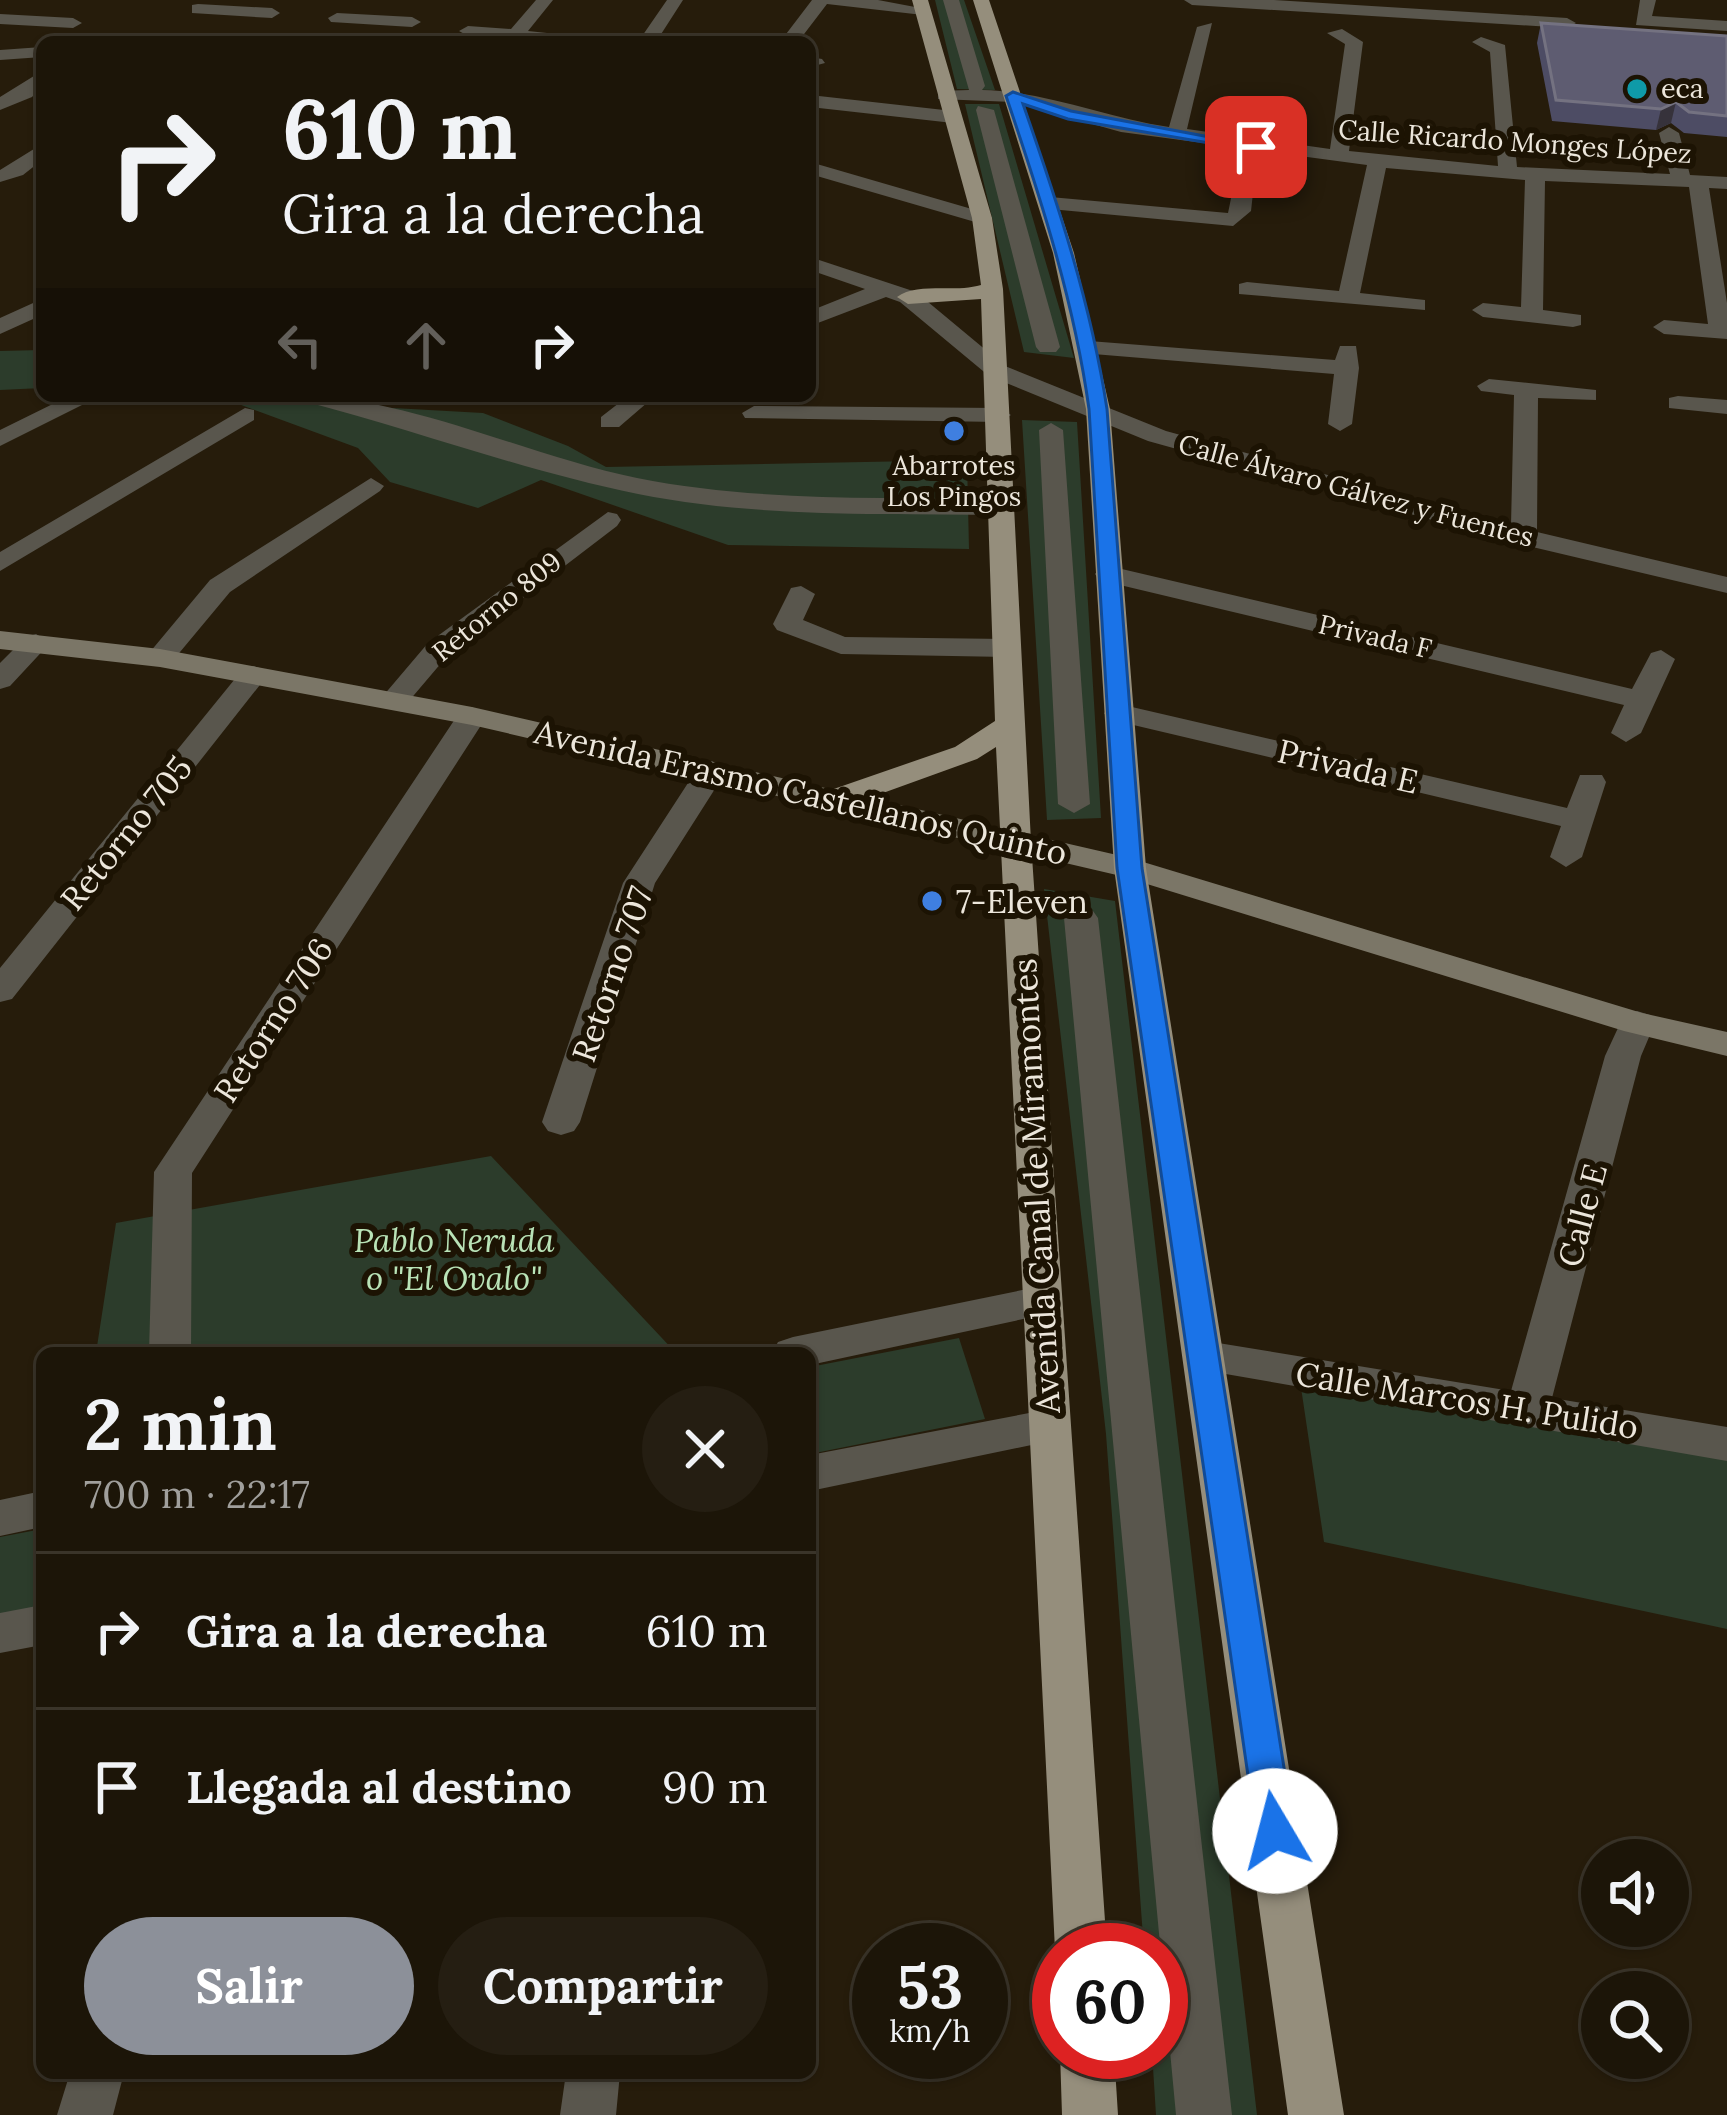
<!DOCTYPE html>
<html lang="es">
<meta charset="utf-8">
<style>
body{margin:0;font-family:Lora,serif;background:#251e12;color:#f1f3f6;height:100vh;display:flex;flex-direction:column;font-size:45px;white-space:nowrap}
*{box-sizing:border-box;margin:0}
p{font-size:39px;color:#a09f9c}
.icon{flex:none;width:66px;height:66px;fill:none;stroke:currentColor;stroke-width:2;stroke-linecap:round;stroke-linejoin:round}
.map{position:relative;flex:1;overflow:hidden}
.sheet{position:absolute;left:36px;top:1347px;width:780px;height:732px;display:flex;flex-direction:column;background:#1c1508;border-radius:18px;box-shadow:0 3px 9px #0004,0 0 0 3px #3a3429}
.sheet>*{flex:none}
.hud{position:absolute;left:36px;top:36px;width:780px;height:366px;border-radius:18px;box-shadow:0 3px 9px #0004,0 0 0 3px #3a3429;background:#1c1508;color:#f1f3f6;overflow:hidden}
.controls{position:absolute;left:1581px;top:1839px;display:grid;gap:24px}
.controls a{display:grid;place-items:center;width:108px;height:108px;border-radius:50%;background:#1c1508;box-shadow:0 3px 9px #0004,0 0 0 3px #3a3429;font-size:60px}
.speed{position:absolute;left:852px;top:1923px;display:flex;gap:24px;font-size:60px;font-weight:700;text-align:center}
.speed>*{display:grid;place-content:center;width:156px;height:156px;border-radius:50%;background:#1c1508;box-shadow:0 3px 9px #0004,0 0 0 3px #3a3429;line-height:1}
.speed small{font-size:30px;font-weight:400}
.speed .limit{border:18px solid #d22;background:#fff;color:#111}
.pin{position:absolute;display:grid;place-items:center;width:102px;height:102px;color:#fff;margin:-51px;border-radius:24px;box-shadow:0 6px 18px #0006}
.me{position:absolute;width:132px;margin:-66px;rotate:352deg;stroke-linejoin:round;filter:drop-shadow(0 0 9px #0008)}
.turn{display:flex;align-items:center;gap:42px;height:252px;padding:0 48px;font-size:54px}
.turn .icon{width:156px;height:156px;stroke-width:2.5}
.turn b{display:block;font-size:84px;line-height:102px}
.lanes{display:flex;align-items:center;height:114px;padding:0 48px;background:#0003;justify-content:center;gap:60px;direction:ltr}
.lanes .off{opacity:.35}
.round{display:grid;place-items:center;flex:none;width:126px;height:126px;border-radius:63px;background:#251e12}
.summary{display:flex;align-items:center;justify-content:space-between;height:204px;padding:0 48px}
h1{font-size:72px;font-weight:800;line-height:90px}
.action{display:flex;gap:24px;margin-top:auto;padding:24px 48px}
.action a{flex:1;height:138px;border-radius:72px;background:#8c9099;color:#fff;font-size:48px;font-weight:800;line-height:138px;text-align:center}
.action a+a{background:#251e12;color:#f1f3f6}
ul{padding:0;list-style:none}
li{display:flex;align-items:center;gap:36px;height:156px;padding:0 48px;border-top:3px solid #3a3429}
li div{flex:1}
li b{display:block;font-size:45px}
li em{font-style:normal}
.map>svg:first-child{display:block}
</style>
<div class="map">
<svg width="1727" height="2115" viewBox="0 0 1727 2115">
<rect width="100%" height="100%" fill="#261c0b"/>
<path fill="#2c3c2b" d="M935,0H964L995,90L957,89Z
M965,104H999L1074,358L1024,352Z
M42,350V388L0,390V351Z
M217,396H346L375,407L483,413L568,446L606,467L967,460L969,549L728,545L541,480L478,508L390,482L358,448Z
M1022,420L1077,422L1101,818L1047,820Z
M1044,889L1115,901L1257,2115H1156L1152,2052H1161V1950H1144L1106,1434Z
M491,1156L676,1353H96L116,1223Z
M959,1338L985,1419L810,1454V1367Z
M1299,1374L1727,1458V1629L1324,1542Z
M42,1529V1607L0,1615V1537Z"/>
<g fill="none" stroke-linecap="round" stroke-linejoin="round">
<path fill="#59564d" fill-rule="evenodd" d="M536,0H553L528,31L547,33V41L468,36L459,31L468,26L511,29Z
M667,0H683L656,42H638Z
M812,0H878L931,10L923,15L827,4L798,42H780Z
M943,0H959L985,86L982,90C1045,91 1106,118 1169,127L1197,27L1212,23L1187,129L1330,149L1345,44L1327,33L1342,29L1363,42L1349,151L1498,166L1490,52L1472,42L1481,37L1505,45L1517,167L1670,174L1659,133L1669,127L1679,133L1690,175L1727,177V189L1709,188L1727,303V339L1664,334L1653,327L1664,320L1708,324L1689,187L1545,181L1543,310L1581,315V325L1573,327L1483,317L1472,310L1483,303L1521,307L1525,180L1386,168L1360,293L1425,300V310L1239,294V284L1247,282L1339,291L1367,165L1121,132L1013,102L938,99V91L969,90Z
M1184,0H1274L1567,18L1576,23L1567,28L1192,5Z
M1640,0H1656L1652,16L1727,21V31L1636,25Z
M198,4L272,8L280,13L272,18L192,13V5Z
M337,13L412,17L421,22L412,27L331,22L328,18Z
M0,14L73,18L82,23L73,28L0,24Z
M42,47V57L0,60V50Z
M810,57L822,59L825,63L810,67Z
M42,71V86L32,97L0,110V97Z
M810,95L953,111L962,117L953,123L810,107Z
M978,106L994,110L1060,347L1056,352H1040L1036,347L976,110Z
M42,144V160L23,175L0,182V170Z
M810,162L989,214L992,218L982,224L810,174Z
M1244,178L1254,184L1251,211L1233,226L1050,209L1040,203L1050,197L1228,213L1234,184Z
M810,257L916,292L1005,366L1166,431L1511,525L1514,395L1481,391L1477,386L1489,379L1596,390V400L1538,398L1537,532L1727,577V593L1515,543L1148,441L989,376L900,302L886,297L810,326V311L865,289L810,270Z
M42,299V315L0,334V318Z
M1089,341L1335,360L1340,346H1356L1359,368L1352,424L1340,431L1328,424L1334,374L1081,353V343Z
M69,396L94,399L0,446V430Z
M299,396C407,396 528,456 637,478C757,502 881,497 1003,499L1016,507L1003,515C881,513 758,518 638,494C524,471 415,430 303,401Z
M628,396H655L619,427H601V417Z
M1678,396L1727,400V414L1669,408V398Z
M754,406L999,408L1011,415L999,422L745,418L742,413Z
M245,408L254,410V420L0,571V552Z
M1051,423L1063,430L1090,804L1074,813L1058,804L1039,430Z
M371,478L384,486L380,491L230,592L170,664H150L146,658L150,652L210,580Z
M608,512L617,514L621,520L617,526L448,655L403,708H383L378,702L383,696L428,643Z
M1109,566L1632,689L1651,653L1661,650L1675,659L1641,733L1626,742L1611,733L1624,705L1099,580L1095,574L1099,568Z
M801,586L815,594L803,620L845,637L1007,639L1021,648L1007,657L841,654L777,630L773,624L791,588Z
M36,634L50,643L10,686L0,689V663L26,637Z
M253,666L263,669L268,675L263,681L12,999L0,1002V968L243,669Z
M1119,704L1567,808L1580,775H1602L1606,782L1582,857L1566,867L1550,857L1561,826L1108,719L1104,713Z
M472,707L487,716L192,1173L191,1353H149L154,1172L457,716Z
M712,761L727,770L655,883L580,1122L574,1131L561,1135L548,1131L542,1122L623,883L701,763Z
M1081,908L1093,911L1098,918L1232,2115H1176L1064,918L1069,911Z
M1637,1011L1650,1015L1655,1023L1641,1056L1552,1398L1727,1427V1461L1191,1368L1185,1357L1191,1346L1206,1341L1511,1391L1605,1056L1624,1015Z
M1042,1286L1056,1290L1062,1301L1056,1312L810,1365V1353H772L778,1342L793,1337Z
M1050,1409L1065,1414L1071,1426L1065,1438L810,1491V1455Z
M42,1491V1527L0,1536V1500Z
M42,1605V1645L0,1653V1613Z
M70,2073H124L113,2115H57Z
M566,2073H620L616,2115H560Z"/>
<path fill="#7b7667" fill-rule="evenodd" d="M0,631L160,649L472,707L1130,858L1642,1013L1727,1032V1056L1624,1031L1121,876L472,725L160,667L0,649Z"/>
<path fill="#958e7c" fill-rule="evenodd" d="M912,0H928L992,218L1003,289L1031,842L1107,1950H1059V1960L1055,1950L996,747L977,759L847,806H825L820,799L825,792L955,747L995,721L981,299L908,304L897,297C917,282 955,293 981,285L972,218Z
M973,0H989L1074,253L1110,409L1146,868L1344,2115H1288L1114,868L1086,409L1053,253Z
M1060,2052H1114L1118,2115H1062Z"/>
</g>
<path fill="#4d4c64" d="M1541,23L1727,36V137L1684,133L1671,123L1656,130L1552,121L1537,43Z"/>
<path fill="#36323b" d="M1676,102L1671,123L1656,130L1661,109Z"/>
<path fill="#5e5c71" stroke="#747281" stroke-width="3" d="M1541,23L1727,36V116L1689,112L1676,102L1661,109L1556,100Z"/>
<path fill="#1a73e8" stroke="#114b97" stroke-width="3" d="M1013,92L1071,111L1263,147L1256,151L1068,119L1023,104C1058,204 1091,304 1107,409L1142,868L1294,1831L1288,1843L1275,1848L1262,1843L1256,1831L1117,868L1089,409C1074,301 1041,199 1006,96Z"/>
<circle fill="#0f9aa8" stroke="#1c1303" stroke-width="4.5" cx="1637" cy="89" r="12"/>
<g fill="#3f7fe0" stroke="#1c1303" stroke-width="4.5">
<circle cx="954" cy="431" r="12"/>
<circle cx="932" cy="901" r="12"/>
</g>
<g text-anchor="middle" stroke-width="12" stroke-linejoin="round" paint-order="stroke">
<g font-size="27" fill="#ece6db" stroke="#1c1303" text-anchor="start">
<text x="1661" y="98">eca</text>
<text x="954" y="475" text-anchor="middle">Abarrotes<tspan x="954" dy="31">Los Pingos</tspan></text>
</g>
<g font-size="27" fill="#ece6db" stroke="#1c1303">
<text transform="translate(1515 142) rotate(4)" y="9">Calle Ricardo Monges López</text>
<text transform="translate(1356 491) rotate(15)" y="9">Calle Álvaro Gálvez y Fuentes</text>
<text transform="translate(497 607) rotate(-39)" y="9">Retorno 809</text>
<text transform="translate(1375 637) rotate(13)" y="9">Privada F</text>
</g>
<g font-size="33" fill="#ece6db" stroke="#1c1303">
<text transform="translate(1348 766) rotate(13)" y="12">Privada E</text>
<text transform="translate(801 792) rotate(13)" y="12">Avenida Erasmo Castellanos Quinto</text>
<text transform="translate(126 833) rotate(-51)" y="12">Retorno 705</text>
<text transform="translate(612 974) rotate(-71)" y="12">Retorno 707</text>
<text transform="translate(273 1020) rotate(-57)" y="12">Retorno 706</text>
<text transform="translate(1036 1186) rotate(-93)" y="12">Avenida Canal de Miramontes</text>
<text transform="translate(1582 1215) rotate(-75)" y="12">Calle E</text>
<text transform="translate(1467 1400) rotate(9)" y="12">Calle Marcos H. Pulido</text>
</g>
<g font-size="33" fill="#ece6db" stroke="#1c1303" text-anchor="start">
<text x="956" y="913">7-Eleven</text>
</g>
<g font-size="33" font-style="italic" fill="#b9e3b7" stroke="#1c1303">
<text x="454" y="1252">Pablo Neruda<tspan x="454" dy="38">o "El Ovalo"</tspan></text>
</g>
</g>
</svg>
<div class="controls">
<a><svg class="icon" aria-label="sound" viewBox="0 0 24 24"><path d="M4 9h4l5-4v14l-5-4H4zM17 9q2 3 0 6"/></svg></a>
<a><svg class="icon" aria-label="search" viewBox="0 0 24 24"><circle cx="10" cy="10" r="6"/><path d="M15 15l6 6"/></svg></a>
</div>
<div class="speed"><div>53<small>km/h</small></div><div class="limit">60</div></div>
<div class="pin" style="left:1256px;top:147px;background:#d93025"><svg class="icon" aria-label="arrive" viewBox="0 0 24 24"><path d="M6 21V4h12l-3 4 3 4H6"/></svg></div>
<svg class="me" style="left:1275px;top:1831px" viewBox="-20 -20 40 40"><circle r="19" fill="#fff"/><path d="M0-13L10 11 0 6-10 11z" fill="#1a73e8"/></svg>
<div class="hud">
<div class="turn"><svg class="icon" aria-label="right" viewBox="0 0 24 24"><path d="M7 20v-9h11M14 6l5 5-5 5"/></svg><div><b>610 m</b>Gira a la derecha</div></div>
<div class="lanes"><svg class="icon off" aria-label="left" viewBox="0 0 24 24"><path d="M17 20v-9H6M10 6l-5 5 5 5"/></svg><svg class="icon off" aria-label="ahead" viewBox="0 0 24 24"><path d="M12 20V5M6 11l6-6 6 6"/></svg><svg class="icon" aria-label="right" viewBox="0 0 24 24"><path d="M7 20v-9h11M14 6l5 5-5 5"/></svg></div>
</div>
<section class="sheet">
<div class="summary"><div><h1>2 min</h1><p>700 m · 22:17</p></div><a class="round"><svg class="icon" aria-label="close" viewBox="0 0 24 24"><path d="M6 6l12 12M18 6L6 18"/></svg></a></div>
<ul>
<li><svg class="icon" aria-label="right" viewBox="0 0 24 24"><path d="M7 20v-9h11M14 6l5 5-5 5"/></svg><div><b>Gira a la derecha</b></div><em>610 m</em></li>
<li><svg class="icon" aria-label="arrive" viewBox="0 0 24 24"><path d="M6 21V4h12l-3 4 3 4H6"/></svg><div><b>Llegada al destino</b></div><em>90 m</em></li>
</ul>
<div class="action"><a>Salir</a><a>Compartir</a></div>
</section>
</div>
